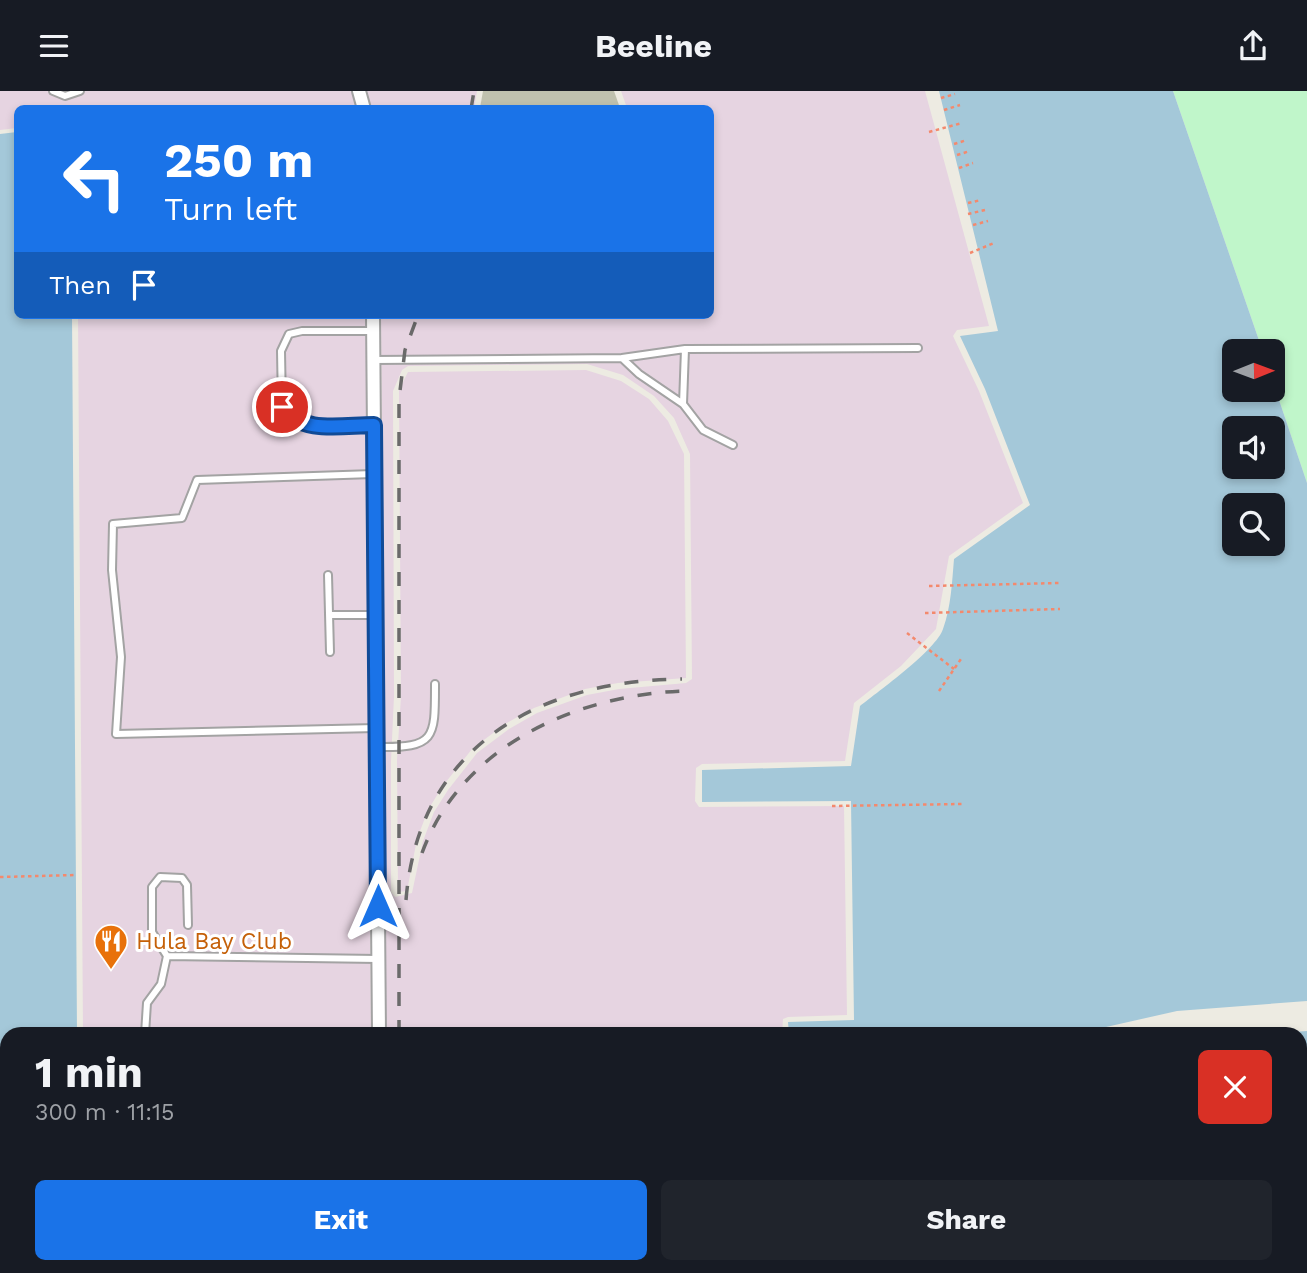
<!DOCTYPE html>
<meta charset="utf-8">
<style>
body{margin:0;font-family:"Work Sans",sans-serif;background:#20242c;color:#f1f3f6;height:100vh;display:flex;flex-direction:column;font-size:26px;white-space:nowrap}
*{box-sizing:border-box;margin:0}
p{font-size:23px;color:#9ea1a6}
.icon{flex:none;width:38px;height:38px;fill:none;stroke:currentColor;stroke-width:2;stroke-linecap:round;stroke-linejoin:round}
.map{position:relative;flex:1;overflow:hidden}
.panel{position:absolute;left:0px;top:936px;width:1307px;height:247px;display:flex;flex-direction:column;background:#171b24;border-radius:21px 21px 0 0;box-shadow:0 4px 10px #0003}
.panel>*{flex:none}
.guide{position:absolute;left:14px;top:14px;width:700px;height:214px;border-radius:10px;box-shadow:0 4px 10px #0003;background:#1a73e8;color:#fff;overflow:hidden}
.needle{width:46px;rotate:89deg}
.fabs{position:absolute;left:1222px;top:248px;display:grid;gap:14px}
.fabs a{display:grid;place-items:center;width:63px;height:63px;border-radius:10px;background:#171b24;box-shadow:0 4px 10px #0003;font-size:35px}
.pin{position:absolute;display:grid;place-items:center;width:60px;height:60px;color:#fff;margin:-30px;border:4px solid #fff;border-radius:50%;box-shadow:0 2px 7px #0007}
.me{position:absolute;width:77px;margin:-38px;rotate:0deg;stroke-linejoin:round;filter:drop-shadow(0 0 5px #0008)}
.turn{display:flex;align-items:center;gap:24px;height:147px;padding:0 35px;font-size:32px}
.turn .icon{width:91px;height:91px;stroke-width:2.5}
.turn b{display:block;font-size:49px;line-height:60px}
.then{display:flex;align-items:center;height:66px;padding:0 35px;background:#0003;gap:14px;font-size:26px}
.round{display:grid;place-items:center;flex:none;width:74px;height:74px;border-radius:10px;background:#20242c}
.headline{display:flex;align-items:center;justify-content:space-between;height:119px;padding:0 35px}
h1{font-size:42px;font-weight:700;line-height:52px}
.cta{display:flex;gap:14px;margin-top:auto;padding:14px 35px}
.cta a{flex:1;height:80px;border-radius:10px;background:#1a73e8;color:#fff;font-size:28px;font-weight:700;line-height:80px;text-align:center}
.cta a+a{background:#20242c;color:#f1f3f6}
header{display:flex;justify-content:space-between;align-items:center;height:91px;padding:0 35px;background:#171b24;font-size:32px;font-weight:700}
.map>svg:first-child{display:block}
</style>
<header><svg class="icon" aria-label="menu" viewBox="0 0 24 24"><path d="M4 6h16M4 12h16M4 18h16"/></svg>Beeline<svg class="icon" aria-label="share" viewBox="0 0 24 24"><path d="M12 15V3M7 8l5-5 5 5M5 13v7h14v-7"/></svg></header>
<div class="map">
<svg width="1307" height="1182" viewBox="0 0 1307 1182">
<rect width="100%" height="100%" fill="#edebe2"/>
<path fill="#e6d4e1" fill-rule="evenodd" d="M0,0H477L474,18H18L17,37L0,39Z
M621,0H925L989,235L957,239L953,245L979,300L1023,412L949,465L936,538L901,575L854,612L845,670L702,673L696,677L695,710L699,716L844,715L847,924L788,926L783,928L782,943H386L381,224H710V18L627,17ZM587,273L623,284L654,305L674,327L690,363L692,588L686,592L619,598L587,604L537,622L509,638L477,662L448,699L434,721L423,750L412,802L395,806L391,801V670L394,605L393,300L402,279L408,275Z
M78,224H366L371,943H83Z
M586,279L621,290L649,308L668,330L684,363L686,587L618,592L585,598L534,617L505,633L472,658L442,696L428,719L417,748L407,800L398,801L397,669L401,605L399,299L408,281Z
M189,1176H373V1182H189Z
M388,1176H787V1182H388Z"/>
<path fill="#bfc1ae" d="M483,0H614L620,17H480Z"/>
<path fill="#c0f6ca" d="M1173,0H1307V392L1272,288V261H1263Z"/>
<path fill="#a4c8d9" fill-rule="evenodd" d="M939,0H1173L1263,261H1234V299H1272V288L1307,392V910L1177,920L1075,943H789L788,931L854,929L851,710L702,711V679L851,675L860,615C879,600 936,559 943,538C951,516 952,491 954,468L1030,414L985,298L960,245L998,240ZM1234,338H1272V376H1234ZM1234,415H1272V453H1234Z
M17,41L18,224H72L77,943H7V1176H182V1182H0V43Z
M1307,940V1182H1165V1176H1300V943H1266Z
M793,1176H974V1182H794Z"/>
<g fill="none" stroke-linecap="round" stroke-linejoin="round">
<defs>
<path id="lane" d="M53,0L65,5L80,0
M373,240H302L289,243L281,260L282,316L290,328L306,334H374
M622,267L685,258L918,257
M374,269L622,267L639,283L683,313L703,339L733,354
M683,313L685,258
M373,383L197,389L182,427L113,433L112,479L121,566L116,643L376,637
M328,484L330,561
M329,524H375
M378,656C436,657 435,647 435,593
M167,865L152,841V796L160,786L182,787L187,794L188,834
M145,943L147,912L161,893L167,865L378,868
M497,1176V1182
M1144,1176V1182"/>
<path id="street" d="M359,0L364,18
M373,224L379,943
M381,1176V1182"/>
</defs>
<use href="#lane" stroke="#a3a3a3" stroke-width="10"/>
<use href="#street" stroke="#a3a3a3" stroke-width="16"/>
<path stroke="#f3896d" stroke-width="2.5" stroke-dasharray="3.5 3.5" stroke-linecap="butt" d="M941,7L955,3
M944,19L960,14
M929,41L962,32
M954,53L967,49
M957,64L970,60
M959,77L973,72
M968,112L981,109
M968,123L985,119
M973,134L988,130
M970,162L994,152
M929,495L1059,492
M925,522L1060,518
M907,542L954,578
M939,600L961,568
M832,715L962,713
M0,786L76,784
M0,988H7
M0,1043H7"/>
<use href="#lane" stroke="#fff" stroke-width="6"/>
<use href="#street" stroke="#fff" stroke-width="12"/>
<path stroke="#6a6a6a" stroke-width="3.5" stroke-dasharray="14 14" stroke-linecap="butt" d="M471,18L474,0
M422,762C461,655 576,604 683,600
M406,809C418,655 540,589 682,588
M399,943V308L405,259L418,224
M402,1176V1182"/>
</g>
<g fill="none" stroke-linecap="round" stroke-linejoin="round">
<defs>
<path id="route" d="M282,316C302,344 343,334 374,334L378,815"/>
</defs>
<use href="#route" stroke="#114b97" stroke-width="18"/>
<use href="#route" stroke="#1a73e8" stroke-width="12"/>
</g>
<defs>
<symbol id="restaurant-pin" viewBox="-11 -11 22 30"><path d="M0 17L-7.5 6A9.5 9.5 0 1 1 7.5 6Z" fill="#e8710a" stroke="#fff"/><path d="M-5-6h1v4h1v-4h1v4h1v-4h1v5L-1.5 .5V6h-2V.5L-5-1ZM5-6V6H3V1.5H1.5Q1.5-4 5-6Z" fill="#fff"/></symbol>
</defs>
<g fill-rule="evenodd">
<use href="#restaurant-pin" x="92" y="831" width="38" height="52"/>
</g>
<g text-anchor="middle" stroke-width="6" stroke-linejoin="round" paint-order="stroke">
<g font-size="23" fill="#c56008" stroke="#fff" text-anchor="start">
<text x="136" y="858">Hula Bay Club</text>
</g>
</g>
</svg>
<div class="fabs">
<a><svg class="needle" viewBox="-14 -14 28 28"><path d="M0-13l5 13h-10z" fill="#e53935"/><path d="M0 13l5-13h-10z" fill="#9ea1a6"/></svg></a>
<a><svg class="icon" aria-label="sound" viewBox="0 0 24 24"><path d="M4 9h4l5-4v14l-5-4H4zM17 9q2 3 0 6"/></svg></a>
<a><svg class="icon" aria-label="search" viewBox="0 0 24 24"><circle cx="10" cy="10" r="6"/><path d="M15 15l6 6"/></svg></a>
</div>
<div class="pin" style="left:282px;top:316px;background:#d93025"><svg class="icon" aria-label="arrive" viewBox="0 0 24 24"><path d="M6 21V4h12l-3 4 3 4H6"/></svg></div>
<svg class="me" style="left:378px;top:815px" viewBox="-20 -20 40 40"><path d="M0-17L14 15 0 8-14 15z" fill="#1a73e8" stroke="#fff" stroke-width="4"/></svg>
<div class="guide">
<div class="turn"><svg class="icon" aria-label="left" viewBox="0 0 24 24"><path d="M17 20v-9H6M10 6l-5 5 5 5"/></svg><div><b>250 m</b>Turn left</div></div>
<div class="then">Then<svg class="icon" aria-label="arrive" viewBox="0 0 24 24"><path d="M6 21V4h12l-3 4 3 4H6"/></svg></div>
</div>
<section class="panel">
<div class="headline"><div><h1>1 min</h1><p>300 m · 11:15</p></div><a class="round" style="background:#d93025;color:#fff"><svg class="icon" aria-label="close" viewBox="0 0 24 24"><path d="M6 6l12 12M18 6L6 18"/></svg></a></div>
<div class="cta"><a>Exit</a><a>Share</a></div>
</section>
</div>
